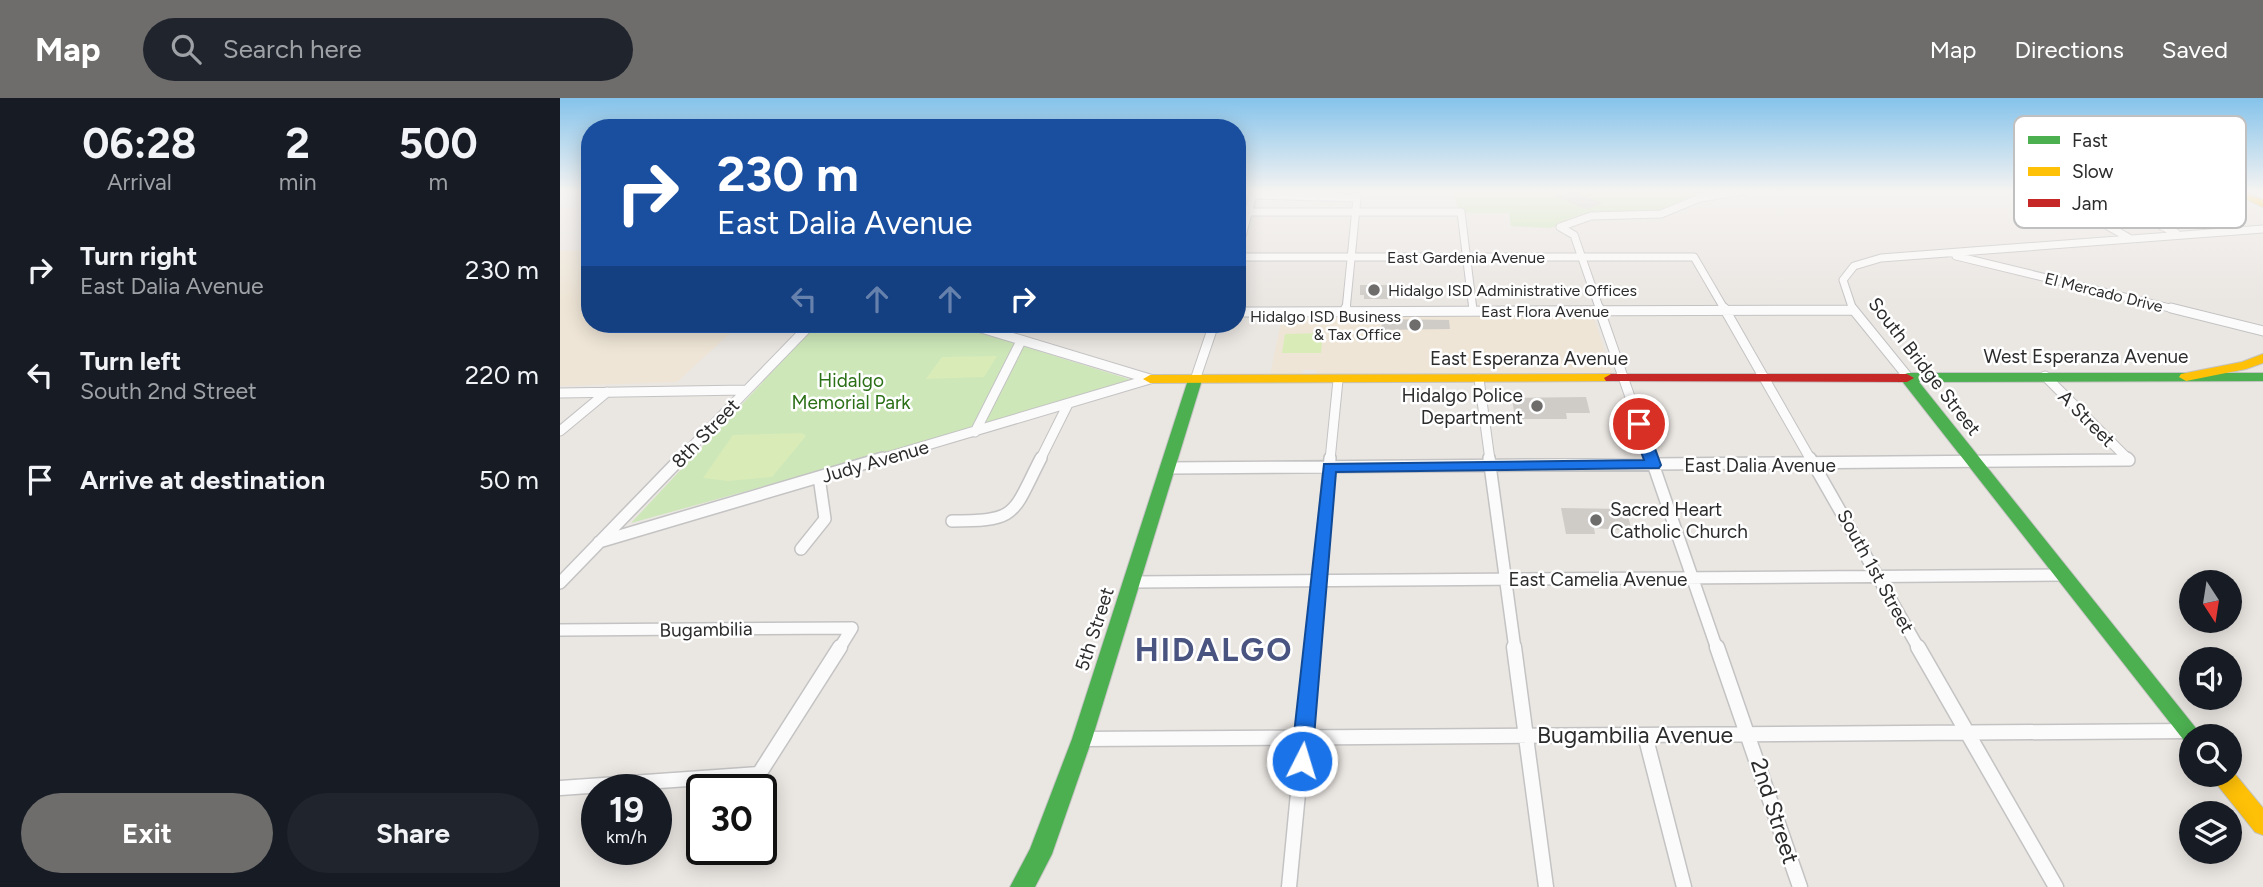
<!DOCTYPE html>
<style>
body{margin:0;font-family:Figtree,sans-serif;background:#20242c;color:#f1f3f6;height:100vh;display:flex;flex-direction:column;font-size:26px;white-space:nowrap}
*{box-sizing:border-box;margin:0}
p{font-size:23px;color:#9ea1a6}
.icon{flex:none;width:38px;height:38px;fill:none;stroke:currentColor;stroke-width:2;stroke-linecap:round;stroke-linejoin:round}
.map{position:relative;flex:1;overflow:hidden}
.side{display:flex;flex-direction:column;background:#171b24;width:560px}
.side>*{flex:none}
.hud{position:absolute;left:21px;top:21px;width:665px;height:214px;border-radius:28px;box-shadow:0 4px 18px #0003;background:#1a4fa0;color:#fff;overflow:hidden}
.needle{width:46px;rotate:168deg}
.fabs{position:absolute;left:1619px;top:472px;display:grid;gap:14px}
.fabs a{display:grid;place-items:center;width:63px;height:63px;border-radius:50%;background:#171b24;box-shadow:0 4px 18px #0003;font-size:35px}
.speed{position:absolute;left:21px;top:676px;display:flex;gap:14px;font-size:35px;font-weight:700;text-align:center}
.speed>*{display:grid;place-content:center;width:91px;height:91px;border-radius:50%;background:#171b24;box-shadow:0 4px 18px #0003;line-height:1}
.speed small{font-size:18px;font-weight:400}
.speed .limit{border:4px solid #111;border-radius:10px;background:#fff;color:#111}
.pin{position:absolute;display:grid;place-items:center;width:60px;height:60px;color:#fff;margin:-30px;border:4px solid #fff;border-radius:50%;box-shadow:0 2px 7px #0007}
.me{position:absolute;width:77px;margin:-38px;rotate:5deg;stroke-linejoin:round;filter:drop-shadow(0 0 5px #0008)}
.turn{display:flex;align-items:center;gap:24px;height:147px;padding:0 21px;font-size:32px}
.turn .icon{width:91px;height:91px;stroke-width:2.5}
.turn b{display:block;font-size:49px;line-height:60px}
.lanes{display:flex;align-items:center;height:66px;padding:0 21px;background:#0003;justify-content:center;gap:35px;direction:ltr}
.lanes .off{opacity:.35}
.eta{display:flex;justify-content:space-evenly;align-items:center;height:119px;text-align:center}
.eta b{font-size:42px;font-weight:700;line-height:49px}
.action{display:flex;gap:14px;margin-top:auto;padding:14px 21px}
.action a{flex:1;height:80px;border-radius:42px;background:#6e6d6c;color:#fff;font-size:28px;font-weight:700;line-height:80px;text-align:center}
.action a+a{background:#20242c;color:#f1f3f6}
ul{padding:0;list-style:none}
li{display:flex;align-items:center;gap:21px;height:105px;padding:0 21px}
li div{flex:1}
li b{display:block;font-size:26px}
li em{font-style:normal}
header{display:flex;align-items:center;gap:42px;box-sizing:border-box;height:98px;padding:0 35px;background:#6e6d6c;color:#fff}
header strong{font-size:33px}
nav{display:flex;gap:38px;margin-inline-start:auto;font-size:24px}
.search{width:490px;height:63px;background:#20242c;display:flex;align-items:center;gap:18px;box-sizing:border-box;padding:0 24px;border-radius:38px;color:#9ea1a6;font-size:26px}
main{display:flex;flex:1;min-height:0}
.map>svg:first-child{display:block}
</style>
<header>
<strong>Map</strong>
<div class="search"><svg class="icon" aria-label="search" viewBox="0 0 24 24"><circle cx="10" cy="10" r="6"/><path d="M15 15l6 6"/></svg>Search here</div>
<nav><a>Map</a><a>Directions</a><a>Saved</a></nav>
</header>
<main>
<section class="side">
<div class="eta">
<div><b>06:28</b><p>Arrival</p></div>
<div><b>2</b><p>min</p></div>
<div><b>500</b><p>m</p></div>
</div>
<ul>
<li><svg class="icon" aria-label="right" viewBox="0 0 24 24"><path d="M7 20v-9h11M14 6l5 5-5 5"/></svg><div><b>Turn right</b><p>East Dalia Avenue</p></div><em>230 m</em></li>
<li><svg class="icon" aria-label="left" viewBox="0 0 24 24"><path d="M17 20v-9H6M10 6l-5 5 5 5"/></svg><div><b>Turn left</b><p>South 2nd Street</p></div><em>220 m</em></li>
<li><svg class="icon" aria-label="arrive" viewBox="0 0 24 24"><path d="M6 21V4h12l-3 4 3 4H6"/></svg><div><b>Arrive at destination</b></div><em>50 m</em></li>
</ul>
<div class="action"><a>Exit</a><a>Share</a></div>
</section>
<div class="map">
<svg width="1703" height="789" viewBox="0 0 1703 789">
<rect width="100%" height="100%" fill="#eae6e2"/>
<path fill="#eee5d6" d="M30,152V226H180L117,284L0,288V153Z
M1033,217L1052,275L756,277V272H743L742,277H710L722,219Z"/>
<path fill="#cde7b9" d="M894,93H1200L1138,103L1109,115L1026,119L990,130L951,128L949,115H899Z
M257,226H392L575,283L444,322L71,425Z"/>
<path fill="#d9ebb7" d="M763,235L761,255H722L725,236Z
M437,258L424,279L366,281L382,259Z
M242,335L246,338L212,379L168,383L143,380L173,337Z"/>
<path fill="#cfccc8" d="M1014,93L1027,99L1043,105L1026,111L994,98Z
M800,187H828V201H804V197H800Z
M822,221L889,222L890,231L821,232Z
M1026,299L1030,315H1006L1007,321H955L952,300Z
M1001,410L1066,411L1072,433L1034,430L1035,436H1006Z"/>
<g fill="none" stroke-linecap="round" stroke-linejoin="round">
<defs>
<path id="street-far3" d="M1486,93L1569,140
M1501,93L1550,103L1616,135
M691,114H901L913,212
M1000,129L1014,137L1040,212
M1000,129L1031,118L1101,116L1140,100L1183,93
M677,156L693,97L797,100L786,212
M1396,158L1618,212
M677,159H1134L1165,212
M1218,212H1293
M1293,212L1283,182L1294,168L1321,160L1703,131"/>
<path id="street-far2" d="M1039,210L1092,362
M1164,210L1251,362
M1292,210L1348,279
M1611,210L1703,233
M677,214L1293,212
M786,214V210
M408,226L590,281
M1485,278L1569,362
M919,281L930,362
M635,282L654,226
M0,295L186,292
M0,333L47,294
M415,334L461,243
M119,362L251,226
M317,362L590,281
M480,362L508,306
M770,362L778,282"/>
<path id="street-far1" d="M929,360L955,551
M1091,360L1157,551
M1250,360L1359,551
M1567,360L1569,362
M608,370L1569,362
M392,423C459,423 452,416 481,360
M39,444L323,360
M241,451L265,421L259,379
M572,484L1505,477
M0,485L121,360
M0,532L292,530
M279,551L292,530
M752,551L770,360"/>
<path id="street" d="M954,549L986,789
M1157,549L1240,789
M1358,549L1496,789
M1085,637L1124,789
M522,641L1628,633
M0,690L199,676L280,549
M729,789L752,549"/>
<path id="fast" d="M1348,275H1703V283L1359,284L1643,639H1631V647L1626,645L1342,283V277Z
M635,278L642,282L532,641L492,756L475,789H450L470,751L512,641L628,282Z"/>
<path id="slow" d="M1669,93H1682L1703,102V109Z
M1703,256V265L1686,271L1626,283L1619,279L1621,276L1682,264Z
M1051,276L1058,280L1056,283L590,285L583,281L590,277Z
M1670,670L1703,710V737L1695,734L1655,684L1652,677H1670Z"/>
<path id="jam" d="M1051,276H1347L1354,280L1347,284L1046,283L1044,280Z"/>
</defs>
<use href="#street-far3" stroke="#c4c3c3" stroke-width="9"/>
<use href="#street-far2" stroke="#c4c3c3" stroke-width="11"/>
<use href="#street-far1" stroke="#c4c3c3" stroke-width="14"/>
<use href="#street" stroke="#c4c3c3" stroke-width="17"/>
<use href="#fast" stroke="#c4c3c3" stroke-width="2"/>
<use href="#slow" stroke="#c4c3c3" stroke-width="2"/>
<use href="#jam" stroke="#c4c3c3" stroke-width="2"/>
<use href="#street-far3" stroke="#fcfbfb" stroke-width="7"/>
<use href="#street-far2" stroke="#fcfbfb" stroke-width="9"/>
<use href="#street-far1" stroke="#fcfbfb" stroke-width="11"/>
<use href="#street" stroke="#fcfbfb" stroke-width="14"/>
<use href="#fast" fill="#4caf50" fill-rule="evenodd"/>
<use href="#slow" fill="#ffc107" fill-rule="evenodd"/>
<use href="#jam" fill="#c62828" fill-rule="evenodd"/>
</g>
<linearGradient id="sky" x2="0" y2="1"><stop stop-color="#85c3eb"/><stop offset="0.46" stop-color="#f6f4f2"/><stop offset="1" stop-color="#f6f4f2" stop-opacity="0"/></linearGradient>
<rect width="1703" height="204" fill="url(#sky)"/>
<path fill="#1a73e8" stroke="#114b97" stroke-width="2" d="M1079,321L1086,326L1101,367L1099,370L776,374L752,663L749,670L742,673L734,670L731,663L764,366L1084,362L1071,326Z"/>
<g fill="#6e6d6c" stroke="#fff" stroke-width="2.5">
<circle cx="814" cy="192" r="7"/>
<circle cx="855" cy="227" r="7"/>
<circle cx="977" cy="308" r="7"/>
<circle cx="1036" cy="422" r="7"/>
</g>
<g text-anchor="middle" stroke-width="5" stroke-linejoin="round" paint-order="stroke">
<g font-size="16" fill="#2c2c2c" stroke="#fff">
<text x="906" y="165">East Gardenia Avenue</text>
<text transform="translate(1544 194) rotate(14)" y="6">El Mercado Drive</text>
<text x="985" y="219">East Flora Avenue</text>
</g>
<g font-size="16" fill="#2c2c2c" stroke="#fff" text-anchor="start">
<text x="828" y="198">Hidalgo ISD Administrative Offices</text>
<text x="841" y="224" text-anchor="end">Hidalgo ISD Business<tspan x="841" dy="18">&amp; Tax Office</tspan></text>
</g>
<g font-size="19" fill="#2c2c2c" stroke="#fff">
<text x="1526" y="265">West Esperanza Avenue</text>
<text x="969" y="267">East Esperanza Avenue</text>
<text transform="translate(1365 268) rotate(52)" y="7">South Bridge Street</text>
<text transform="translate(1527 320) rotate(45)" y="7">A Street</text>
<text transform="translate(145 335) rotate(-46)" y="7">8th Street</text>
<text transform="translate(315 363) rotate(-16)" y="7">Judy Avenue</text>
<text x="1200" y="374">East Dalia Avenue</text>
<text transform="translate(1316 473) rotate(61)" y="7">South 1st Street</text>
<text x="1038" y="488">East Camelia Avenue</text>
<text transform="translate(146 531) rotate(-1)" y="7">Bugambilia</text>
<text transform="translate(534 531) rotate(-72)" y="7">5th Street</text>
</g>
<g font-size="19" fill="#2b6f16" stroke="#fff">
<text x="291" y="289">Hidalgo<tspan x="291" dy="22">Memorial Park</tspan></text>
</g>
<g font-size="19" fill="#2c2c2c" stroke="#fff" text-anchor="end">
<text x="963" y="304">Hidalgo Police<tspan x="963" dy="22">Department</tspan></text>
<text x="1050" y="418" text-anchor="start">Sacred Heart<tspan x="1050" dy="22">Catholic Church</tspan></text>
</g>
<g font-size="23" fill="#2c2c2c" stroke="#fff">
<text x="1075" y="645">Bugambilia Avenue</text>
<text transform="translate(1215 713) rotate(72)" y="8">2nd Street</text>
</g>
<g font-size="32" font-weight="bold" letter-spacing="2" fill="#495480" stroke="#fff">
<text x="654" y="563">HIDALGO</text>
</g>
</g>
<rect x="1454" y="18" width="232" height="112" rx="10" fill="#fff" stroke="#c0c0c0" stroke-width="2"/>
<rect x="1468" y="38" width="32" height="8" fill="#4caf50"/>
<rect x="1468" y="69" width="32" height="9" fill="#ffc107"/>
<rect x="1468" y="101" width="32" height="8" fill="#c62828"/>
<g font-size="19" fill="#2c2c2c">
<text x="1512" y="49">Fast</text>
<text x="1512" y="80">Slow</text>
<text x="1512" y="112">Jam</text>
</g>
</svg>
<div class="fabs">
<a><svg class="needle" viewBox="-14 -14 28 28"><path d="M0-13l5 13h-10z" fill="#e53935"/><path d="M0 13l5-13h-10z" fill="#9ea1a6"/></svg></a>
<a><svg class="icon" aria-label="sound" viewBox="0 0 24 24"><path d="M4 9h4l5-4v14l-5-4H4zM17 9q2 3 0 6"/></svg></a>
<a><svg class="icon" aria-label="search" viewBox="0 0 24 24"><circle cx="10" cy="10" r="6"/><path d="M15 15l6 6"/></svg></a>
<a><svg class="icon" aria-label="layers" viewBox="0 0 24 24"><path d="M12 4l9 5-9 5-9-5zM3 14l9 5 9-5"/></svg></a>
</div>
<div class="speed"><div>19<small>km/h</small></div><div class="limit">30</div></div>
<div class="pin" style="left:1079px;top:326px;background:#d93025"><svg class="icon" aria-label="arrive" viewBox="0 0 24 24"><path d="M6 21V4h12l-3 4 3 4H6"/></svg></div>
<svg class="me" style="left:742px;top:663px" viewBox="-20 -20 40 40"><circle r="17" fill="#1a73e8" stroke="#fff" stroke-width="3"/><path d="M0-11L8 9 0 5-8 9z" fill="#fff"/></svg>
<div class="hud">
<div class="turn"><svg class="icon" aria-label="right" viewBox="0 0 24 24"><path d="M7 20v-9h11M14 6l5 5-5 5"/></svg><div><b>230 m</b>East Dalia Avenue</div></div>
<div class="lanes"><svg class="icon off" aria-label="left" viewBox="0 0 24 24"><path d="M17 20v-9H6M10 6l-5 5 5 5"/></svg><svg class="icon off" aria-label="ahead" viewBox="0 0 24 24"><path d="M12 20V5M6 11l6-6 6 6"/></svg><svg class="icon off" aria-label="ahead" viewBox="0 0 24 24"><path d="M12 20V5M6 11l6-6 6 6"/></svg><svg class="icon" aria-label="right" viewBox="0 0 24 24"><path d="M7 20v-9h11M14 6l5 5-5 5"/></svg></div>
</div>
</div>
</main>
